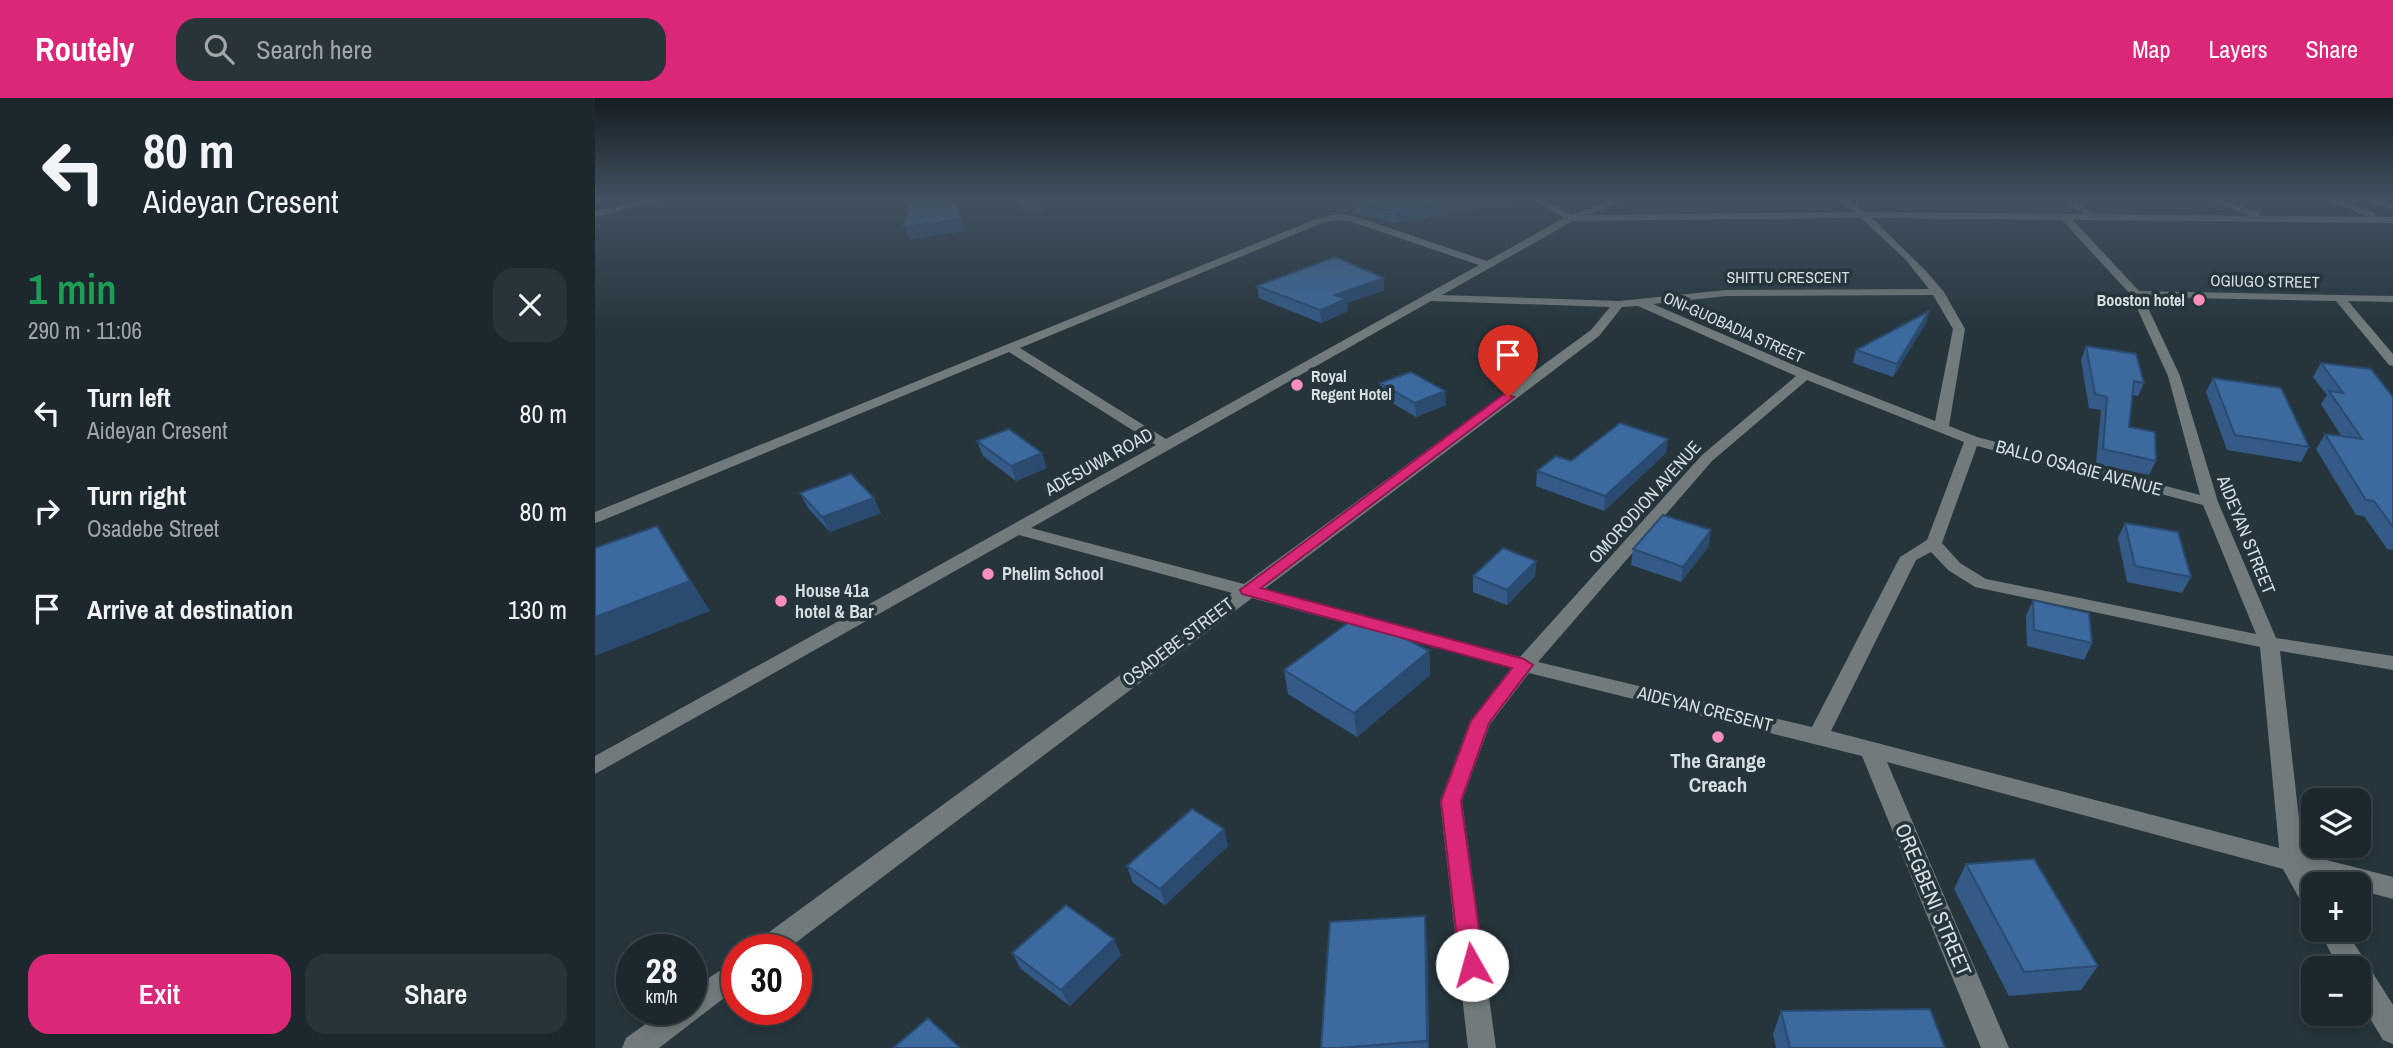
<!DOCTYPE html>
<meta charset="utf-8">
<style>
body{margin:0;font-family:"Archivo Narrow",sans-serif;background:#293439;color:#f1f3f6;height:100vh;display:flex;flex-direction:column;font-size:26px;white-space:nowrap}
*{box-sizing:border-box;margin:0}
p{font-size:23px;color:#a0a6aa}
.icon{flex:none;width:38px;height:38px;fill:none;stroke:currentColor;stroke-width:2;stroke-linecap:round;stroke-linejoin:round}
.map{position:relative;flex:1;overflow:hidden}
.panel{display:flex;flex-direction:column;background:#1c282d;width:595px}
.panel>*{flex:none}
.hud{background:#1c282d;color:#f1f3f6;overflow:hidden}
.buttons{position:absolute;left:1706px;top:690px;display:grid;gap:14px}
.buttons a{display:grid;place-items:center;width:70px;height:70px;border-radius:14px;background:#1c282d;box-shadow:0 4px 10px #0003,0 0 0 2px #3a4449;font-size:35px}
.speed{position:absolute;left:21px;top:836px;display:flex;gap:14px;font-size:35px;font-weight:700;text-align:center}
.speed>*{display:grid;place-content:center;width:91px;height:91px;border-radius:50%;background:#1c282d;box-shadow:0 4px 10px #0003,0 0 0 2px #3a4449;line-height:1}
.speed small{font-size:18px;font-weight:400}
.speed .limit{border:10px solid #d22;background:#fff;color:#111}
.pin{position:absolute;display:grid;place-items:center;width:60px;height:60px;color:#fff;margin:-72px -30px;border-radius:50% 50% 50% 0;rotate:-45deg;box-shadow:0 0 7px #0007}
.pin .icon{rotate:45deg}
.me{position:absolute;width:77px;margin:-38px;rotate:353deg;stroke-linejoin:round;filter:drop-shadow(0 0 5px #0008)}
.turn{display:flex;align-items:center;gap:24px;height:147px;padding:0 28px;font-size:32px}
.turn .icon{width:91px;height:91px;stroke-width:2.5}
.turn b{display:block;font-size:49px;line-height:60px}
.round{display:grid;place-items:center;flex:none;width:74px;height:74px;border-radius:21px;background:#293439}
.headline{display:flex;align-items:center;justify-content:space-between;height:119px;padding:0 28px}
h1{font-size:42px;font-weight:600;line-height:52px;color:#1e9e55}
.action{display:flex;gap:14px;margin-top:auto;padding:14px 28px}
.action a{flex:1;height:80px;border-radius:21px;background:#db2777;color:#fff;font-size:28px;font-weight:600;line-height:80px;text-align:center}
.action a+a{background:#293439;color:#f1f3f6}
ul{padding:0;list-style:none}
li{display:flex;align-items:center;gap:21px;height:98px;padding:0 28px}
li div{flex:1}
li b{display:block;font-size:26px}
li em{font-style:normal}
header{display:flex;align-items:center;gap:42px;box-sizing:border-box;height:98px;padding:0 35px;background:#db2777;color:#fff}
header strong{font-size:33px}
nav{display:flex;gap:38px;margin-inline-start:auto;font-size:24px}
.search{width:490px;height:63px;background:#293439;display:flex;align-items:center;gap:18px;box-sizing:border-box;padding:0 24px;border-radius:21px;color:#a0a6aa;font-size:26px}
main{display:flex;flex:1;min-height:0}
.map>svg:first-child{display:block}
</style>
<header>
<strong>Routely</strong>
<div class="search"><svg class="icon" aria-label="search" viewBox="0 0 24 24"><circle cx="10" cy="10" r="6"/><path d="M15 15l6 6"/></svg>Search here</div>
<nav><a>Map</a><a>Layers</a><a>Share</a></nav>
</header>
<main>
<section class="panel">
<div class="hud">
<div class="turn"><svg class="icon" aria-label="left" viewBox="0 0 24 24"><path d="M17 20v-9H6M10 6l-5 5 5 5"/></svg><div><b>80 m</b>Aideyan Cresent</div></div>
</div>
<div class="headline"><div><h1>1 min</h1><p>290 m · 11:06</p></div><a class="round"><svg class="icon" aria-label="close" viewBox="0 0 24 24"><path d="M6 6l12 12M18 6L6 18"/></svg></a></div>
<ul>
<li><svg class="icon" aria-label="left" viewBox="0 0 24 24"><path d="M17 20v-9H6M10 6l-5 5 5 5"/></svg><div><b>Turn left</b><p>Aideyan Cresent</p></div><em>80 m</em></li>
<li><svg class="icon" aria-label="right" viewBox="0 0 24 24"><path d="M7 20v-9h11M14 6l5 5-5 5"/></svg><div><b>Turn right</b><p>Osadebe Street</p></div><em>80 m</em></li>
<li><svg class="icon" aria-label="arrive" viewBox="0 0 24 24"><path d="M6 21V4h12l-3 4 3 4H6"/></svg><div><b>Arrive at destination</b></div><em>130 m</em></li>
</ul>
<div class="action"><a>Exit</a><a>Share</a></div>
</section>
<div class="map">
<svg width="1798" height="950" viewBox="0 0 1798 950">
<rect width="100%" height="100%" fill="#26353c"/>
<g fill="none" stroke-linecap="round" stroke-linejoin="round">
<path fill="#727b7b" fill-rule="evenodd" d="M55,101H70L0,119V113Z
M937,101H947L977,117L1021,101H1033L993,117L1259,114L1242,101H1251L1270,114L1490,116L1465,101H1475L1500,116L1657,118L1611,101H1623L1664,114V118L1774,119L1730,101H1741L1780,115V119H1798V125L1478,122L1544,193L1798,198V204L1753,203L1798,256V268L1794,267L1741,203L1548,199L1585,278L1623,404L1681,540L1798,558V572L1685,553L1708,756L1798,779V801L1764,792V786H1742L1719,779L1722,786H1718V812L1709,809L1688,771L1292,664L1414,950H1386L1267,658L934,575L895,626L867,703L901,950H873L845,703L875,623L916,570L657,500L191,852H158L162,843L637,495L424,437L0,676V658L561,347L414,254L6,423L0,425V414L721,121L744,116L759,118L892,163L969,120ZM1266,120L1310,161L1334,191L1131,192L1024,203L847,197L978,123ZM1277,120L1467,122L1536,197L1573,278L1605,397L1382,339L1354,328L1370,231L1349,194L1331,173ZM744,122L757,124L884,167L571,341L425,250L727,125ZM1338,197L1358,231L1340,323L1215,274L1058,206L1131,198ZM836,203L1015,209L996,232L649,486L436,430ZM1043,208L1201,278L1107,357L925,559L668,492L1004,238L1027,209ZM1212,282L1369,344L1332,442L1305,459L1217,629L943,564L1117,363ZM1382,348L1608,407L1661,536L1391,481L1365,465L1347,445ZM1336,454L1353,472L1380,489L1665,549L1684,750L1236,633L1321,462Z
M1771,101H1783L1798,106V112Z
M1723,831H1750L1798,907V946L1788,942L1764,902V870H1744Z
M142,862V890L64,950H27L31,940L70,912H96V891Z"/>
</g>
<path fill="#345b88" d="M769,101H918V104L802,125L759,115L758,105Z
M662,188L789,192L752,205L753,213L726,225L664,200Z
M1334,213L1331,225L1298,279L1258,265L1261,252Z
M1491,248L1549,285L1543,298L1538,297L1534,329L1561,363L1554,377L1501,366L1506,312L1494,310L1486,262Z
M1726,265L1798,299V452L1792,451L1769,418L1761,417L1721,351L1730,336L1747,339L1726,306L1732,297L1718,279Z
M1618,280L1714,349L1706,364L1632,352L1611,294Z
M785,285L851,307L821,319L787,299Z
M382,343L452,370L421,383L388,358Z
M1071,355L1009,413L941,388L942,373L976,363Z
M205,395L286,415L235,434L213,410Z
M1530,425L1596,479L1587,495L1532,484L1523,440Z
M1114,448L1086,484L1036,467L1038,451Z
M941,463L940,478L912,507L878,494V478Z
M1438,502L1497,545L1489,562L1432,548L1431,518Z
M834,553L835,577L762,639L693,596L689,572Z
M629,731L633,748L570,807L538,785L532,768Z
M1371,766L1503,868L1486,892L1414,898L1359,791Z
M832,842L834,950H726Z
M417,855L526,857L475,908L426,871Z
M1186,913L1350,950H1181L1178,936Z"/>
<path fill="#2a4a6f" d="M449,101L450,113L429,115L426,105Z
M876,101H918V104L802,125L801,114Z
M367,121L371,133L314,142L309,129Z
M789,180V192L752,205L753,213L726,225L725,212L740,197Z
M1334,213L1331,225L1298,279L1302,266Z
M850,293L851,307L821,319L820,305Z
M1073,341L1071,355L1009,413L1010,398Z
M447,355L452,370L421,383L416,368Z
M279,400L286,415L235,434L227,419Z
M62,428L115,513L0,558V519Z
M1116,432L1114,448L1086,484L1088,469Z
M941,463L940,478L912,507V492Z
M834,553L835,577L762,639L759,615Z
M629,731L633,748L570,807L565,791Z
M830,818L832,842L834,950H833L832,943Z
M519,841L526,857L475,908L466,892Z"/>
<path fill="#3c6a9e" stroke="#2a4a6f" stroke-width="2" d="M315,101H360L367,121L309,129Z
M426,101H447V103L426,105Z
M769,101H876L801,114L758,105Z
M740,159L789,180L740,197L752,201L725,212L662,188Z
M1334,213L1302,266L1261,252Z
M1491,248L1541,256L1549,285L1539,283L1534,329L1560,334L1561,363L1508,351L1512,299L1500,296Z
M1726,265L1776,271L1798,299V429L1779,403L1771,402L1730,336L1767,341L1734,293L1748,295Z
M816,274L850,293L820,305L785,285Z
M1618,280L1686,290L1714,349L1640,337Z
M1025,325L1073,341L1010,398L942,373L961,358L976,363Z
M414,331L447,355L416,368L382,343Z
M256,376L279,400L227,419L205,395Z
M1068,417L1116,432L1088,469L1038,451Z
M1530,425L1583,434L1596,479L1540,468Z
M62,428L95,483L0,519V450Z
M908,450L941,463L912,492L878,478Z
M1438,502L1494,515L1497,545L1439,532Z
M765,516L834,553L759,615L689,572Z
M597,711L629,731L565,791L532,768Z
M1439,761L1503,868L1429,874L1371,766Z
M471,807L519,841L466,892L417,855Z
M830,818L832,943L743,950H726L735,824Z
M1335,911L1350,950H1195L1186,913Z
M333,920L365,950H298Z"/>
<linearGradient id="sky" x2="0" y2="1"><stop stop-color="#151d21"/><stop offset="0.43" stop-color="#415161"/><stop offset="1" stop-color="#415161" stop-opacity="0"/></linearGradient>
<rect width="1798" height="234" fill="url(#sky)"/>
<path fill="#db2777" stroke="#8e194d" stroke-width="2" d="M909,296L919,299L666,490L929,561L938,567L894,625L866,703L889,867L885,875L877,879L868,875L865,867L846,703L876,623L917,570L647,496L645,492Z"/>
<g fill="#fe8ebc" stroke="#26353c" stroke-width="2.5">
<circle cx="1604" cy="202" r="7"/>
<circle cx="702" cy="287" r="7"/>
<circle cx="393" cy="476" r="7"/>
<circle cx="186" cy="503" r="7"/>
<circle cx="1123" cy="639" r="7"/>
</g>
<g text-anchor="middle" stroke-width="7" stroke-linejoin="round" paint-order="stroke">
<g font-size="16" fill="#d6dfe4" stroke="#26353c">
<text x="1193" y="185">SHITTU CRESCENT</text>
<text transform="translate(1670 183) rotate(1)" y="6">OGIUGO STREET</text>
<text transform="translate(1139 229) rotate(24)" y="6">ONI-GUOBADIA STREET</text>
</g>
<g font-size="16" font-weight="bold" fill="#d6dfe4" stroke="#26353c" text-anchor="end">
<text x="1590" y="208">Booston hotel</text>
<text x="716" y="284" text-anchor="start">Royal<tspan x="716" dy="18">Regent Hotel</tspan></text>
</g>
<g font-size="18" fill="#d6dfe4" stroke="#26353c">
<text transform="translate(504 364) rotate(-29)" y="6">ADESUWA ROAD</text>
<text transform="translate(1484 370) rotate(15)" y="6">BALLO OSAGIE AVENUE</text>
<text transform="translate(1050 404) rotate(-48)" y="6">OMORODION AVENUE</text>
<text transform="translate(1651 437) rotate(68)" y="6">AIDEYAN STREET</text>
<text transform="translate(583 544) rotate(-37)" y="6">OSADEBE STREET</text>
<text transform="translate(1110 611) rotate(14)" y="6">AIDEYAN CRESENT</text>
</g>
<g font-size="18" font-weight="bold" fill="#d6dfe4" stroke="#26353c" text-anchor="start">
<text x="407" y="482">Phelim School</text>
<text x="200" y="499">House 41a<tspan x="200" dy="21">hotel &amp; Bar</tspan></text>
</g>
<g font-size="21" font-weight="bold" fill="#d6dfe4" stroke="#26353c">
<text x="1123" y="670">The Grange<tspan x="1123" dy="24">Creach</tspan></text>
</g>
<g font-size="21" fill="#d6dfe4" stroke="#26353c">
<text transform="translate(1338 802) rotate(67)" y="7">OREGBENI STREET</text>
</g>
</g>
</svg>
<div class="buttons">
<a><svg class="icon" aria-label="layers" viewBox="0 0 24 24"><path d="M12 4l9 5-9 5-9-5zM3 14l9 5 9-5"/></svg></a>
<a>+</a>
<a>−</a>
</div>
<div class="speed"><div>28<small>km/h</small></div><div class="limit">30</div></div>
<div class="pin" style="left:913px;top:299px;background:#d93025"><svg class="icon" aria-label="arrive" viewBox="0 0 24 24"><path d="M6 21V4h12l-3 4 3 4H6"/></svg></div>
<svg class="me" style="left:877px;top:867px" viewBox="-20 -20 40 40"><circle r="19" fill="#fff"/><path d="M0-13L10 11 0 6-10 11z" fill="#db2777"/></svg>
</div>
</main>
